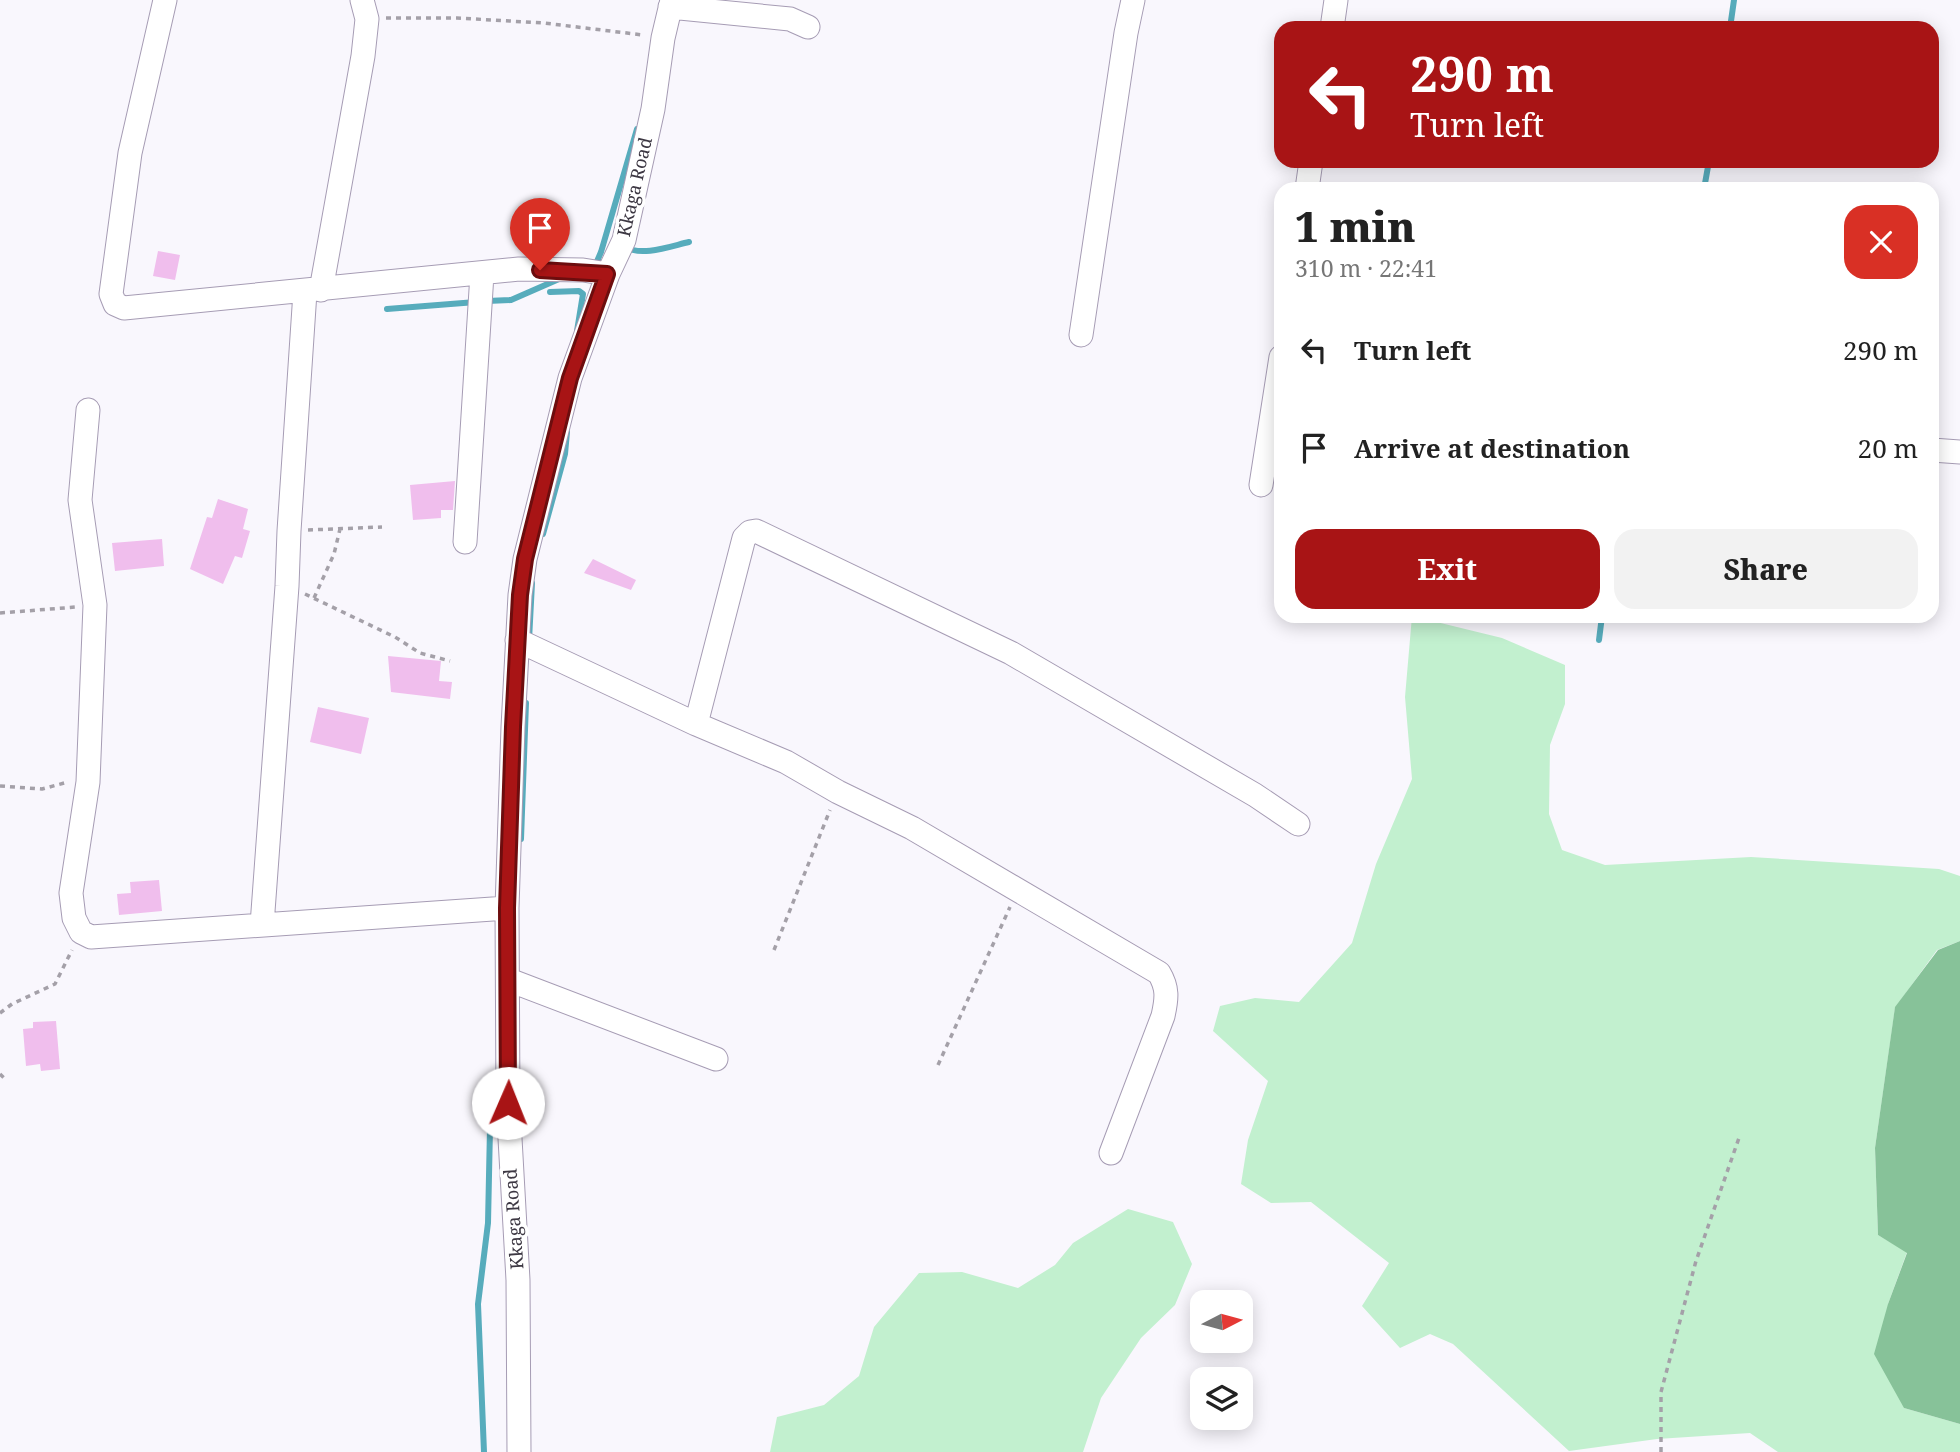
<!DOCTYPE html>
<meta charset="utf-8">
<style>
body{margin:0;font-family:"Noto Serif",serif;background:#f2f2f2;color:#222;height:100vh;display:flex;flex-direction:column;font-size:26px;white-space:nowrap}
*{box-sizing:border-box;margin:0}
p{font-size:23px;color:#767676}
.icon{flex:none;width:38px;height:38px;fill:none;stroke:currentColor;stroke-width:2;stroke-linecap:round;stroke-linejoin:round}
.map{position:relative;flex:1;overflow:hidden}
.panel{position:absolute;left:1274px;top:182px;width:665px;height:441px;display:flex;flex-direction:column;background:#fff;border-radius:21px;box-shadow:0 4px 18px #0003}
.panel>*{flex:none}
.hud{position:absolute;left:1274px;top:21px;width:665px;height:147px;border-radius:21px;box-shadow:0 4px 18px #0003;background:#a81415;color:#fff;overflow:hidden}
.needle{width:46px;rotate:84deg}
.controls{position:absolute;left:1190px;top:1290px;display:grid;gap:14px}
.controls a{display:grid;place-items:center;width:63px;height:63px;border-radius:14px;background:#fff;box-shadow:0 4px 18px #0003;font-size:35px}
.pin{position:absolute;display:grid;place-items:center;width:60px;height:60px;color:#fff;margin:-72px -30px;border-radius:50% 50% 50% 0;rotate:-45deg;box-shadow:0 0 7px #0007}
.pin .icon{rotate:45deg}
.me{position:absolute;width:77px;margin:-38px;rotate:1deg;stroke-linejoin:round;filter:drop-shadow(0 0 5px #0008)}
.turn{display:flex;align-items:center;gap:24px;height:147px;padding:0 21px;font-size:32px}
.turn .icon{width:91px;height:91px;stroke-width:2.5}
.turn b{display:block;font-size:49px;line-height:60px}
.round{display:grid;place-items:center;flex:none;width:74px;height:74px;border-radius:21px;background:#f2f2f2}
.overview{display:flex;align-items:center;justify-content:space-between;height:119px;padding:0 21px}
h1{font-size:42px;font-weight:800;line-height:52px}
.action{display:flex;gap:14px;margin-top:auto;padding:14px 21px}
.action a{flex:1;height:80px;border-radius:21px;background:#a81415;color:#fff;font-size:28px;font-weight:800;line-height:80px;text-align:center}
.action a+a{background:#f2f2f2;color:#222}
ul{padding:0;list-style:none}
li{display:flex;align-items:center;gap:21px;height:98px;padding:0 21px}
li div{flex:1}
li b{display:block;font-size:26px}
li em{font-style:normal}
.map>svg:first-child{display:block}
</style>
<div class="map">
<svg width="1960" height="1452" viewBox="0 0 1960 1452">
<rect width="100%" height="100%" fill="#f9f7fd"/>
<path fill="#c2f0cf" d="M1412,616L1502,638L1565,665V704L1550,745L1549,814L1562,850L1605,865L1751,857L1939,869L1960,876V941L1937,950L1895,1008L1875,1148L1878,1235L1907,1252L1888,1304L1904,1408L1960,1424V1452H1778L1750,1433L1657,1439L1569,1451L1453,1344L1430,1334L1400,1348L1362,1306L1389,1263L1311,1202L1271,1203L1241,1184L1248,1140L1268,1081L1213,1031L1220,1006L1255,998L1299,1002L1352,943L1376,864L1412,779L1405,697Z
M1128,1209L1173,1222L1192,1264L1175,1305L1141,1338L1101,1398L1083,1452H770L777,1417L824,1405L859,1376L874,1327L919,1273L962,1272L1018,1288L1055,1265L1073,1243Z"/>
<path fill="#87c299" d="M1960,941V1424L1904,1408L1874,1354L1888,1304L1907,1253L1878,1235L1875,1148L1895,1007L1938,950Z"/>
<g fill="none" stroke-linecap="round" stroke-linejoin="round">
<path stroke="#57acbc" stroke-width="6" d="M1730,28L1734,0
M1704,189L1709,161
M625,247C642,257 671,246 689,242
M595,266L601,252L637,129
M550,292L579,291L583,294L577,331
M487,301L511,300L559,279
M387,309L476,302
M543,534L565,454L567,432
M529,640L532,583
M1599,640L1602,616
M521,839L526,703
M484,1452L478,1304L488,1223L490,1128L498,1098"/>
</g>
<path fill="#f0beed" d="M158,251L180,255L175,280L153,276Z
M455,481L453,510H441V518L413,520L410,485Z
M218,499L248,509L243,529L250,531L242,558L235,556L223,584L190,569L207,517L212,518Z
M162,539L164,566L115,571L112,543Z
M593,559L636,580L631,590L584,573Z
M388,656L441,661L439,681L452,682L450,699L391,692Z
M318,707L369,718L361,754L310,742Z
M159,880L162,911L119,915L117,894L131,893L130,882Z
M56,1021L60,1069L41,1071L40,1064L26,1066L23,1029L33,1028V1022Z"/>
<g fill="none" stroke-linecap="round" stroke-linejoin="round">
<defs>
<path id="minor" d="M165,0L130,153L111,294L115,304L124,308L519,269L583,270L608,274
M670,7L790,19L808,27
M1332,28L1336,0
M1307,189L1311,161
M321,290L363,56L367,19L362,0
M1081,335L1126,33L1133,0
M88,410L80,500L95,605L88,782L71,893L74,918L81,932L91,937L507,908
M1932,450L1960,452
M1261,485L1281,357
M465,542L482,274
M517,640L696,724L786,762L838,792L912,828L1159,973C1168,988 1167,998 1163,1016L1111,1153
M696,724L744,538L750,532L756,531L1011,653L1255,795L1298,824
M262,925L287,586L289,531L305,292
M509,980L716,1059
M519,1452L518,1280L508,1103L507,908L513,727L520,595L525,559L570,378L608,274L624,240L653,109L663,38L672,0"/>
</defs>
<use href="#minor" stroke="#a69cb4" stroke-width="25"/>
<path stroke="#a4a0a8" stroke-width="3.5" stroke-dasharray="5 5" stroke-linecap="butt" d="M386,18H457L544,23L643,35
M308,530L382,527
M305,594L395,637L420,653L450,661
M314,598L334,554L340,529
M0,613L76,607
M0,786L42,789L68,782
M774,950L830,810
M0,1013L12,1004L55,984L72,950
M938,1065L1010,907
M0,1074L6,1080
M1661,1452V1392L1696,1261L1740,1135"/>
<use href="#minor" stroke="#fff" stroke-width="23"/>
</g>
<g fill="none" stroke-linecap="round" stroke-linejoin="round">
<defs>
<path id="route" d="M508,1103L507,908L513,727L520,595L525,559L570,378L607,274L540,270"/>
</defs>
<use href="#route" stroke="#6d0d0e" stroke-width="18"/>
<use href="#route" stroke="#a81415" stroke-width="12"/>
</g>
<g text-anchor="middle" stroke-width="7" stroke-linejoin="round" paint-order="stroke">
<g font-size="18" fill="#3d3843" stroke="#fff">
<text transform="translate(635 187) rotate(-77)" y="6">Kkaga Road</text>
<text transform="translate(514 1219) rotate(-94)" y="6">Kkaga Road</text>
</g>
</g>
</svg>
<div class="controls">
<a><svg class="needle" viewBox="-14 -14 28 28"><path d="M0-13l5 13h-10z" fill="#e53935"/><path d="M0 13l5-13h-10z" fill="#767676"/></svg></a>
<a><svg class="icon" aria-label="layers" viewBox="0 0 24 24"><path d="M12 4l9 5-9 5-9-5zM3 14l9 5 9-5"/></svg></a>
</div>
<div class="pin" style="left:540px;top:270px;background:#d93025"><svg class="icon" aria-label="arrive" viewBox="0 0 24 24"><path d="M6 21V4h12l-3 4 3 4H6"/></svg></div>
<svg class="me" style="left:508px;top:1103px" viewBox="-20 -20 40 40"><circle r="19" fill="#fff"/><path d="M0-13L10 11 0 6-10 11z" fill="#a81415"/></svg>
<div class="hud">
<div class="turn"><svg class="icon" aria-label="left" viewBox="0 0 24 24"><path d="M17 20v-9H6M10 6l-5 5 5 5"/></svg><div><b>290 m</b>Turn left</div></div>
</div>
<section class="panel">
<div class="overview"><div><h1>1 min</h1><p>310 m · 22:41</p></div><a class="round" style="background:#d93025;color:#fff"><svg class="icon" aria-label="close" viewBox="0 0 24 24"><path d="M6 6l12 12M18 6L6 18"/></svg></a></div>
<ul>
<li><svg class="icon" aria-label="left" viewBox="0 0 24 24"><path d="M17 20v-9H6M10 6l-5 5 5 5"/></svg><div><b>Turn left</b></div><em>290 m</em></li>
<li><svg class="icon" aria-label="arrive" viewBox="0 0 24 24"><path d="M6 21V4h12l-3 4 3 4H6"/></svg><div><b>Arrive at destination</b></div><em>20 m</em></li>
</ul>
<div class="action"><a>Exit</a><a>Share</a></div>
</section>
</div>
